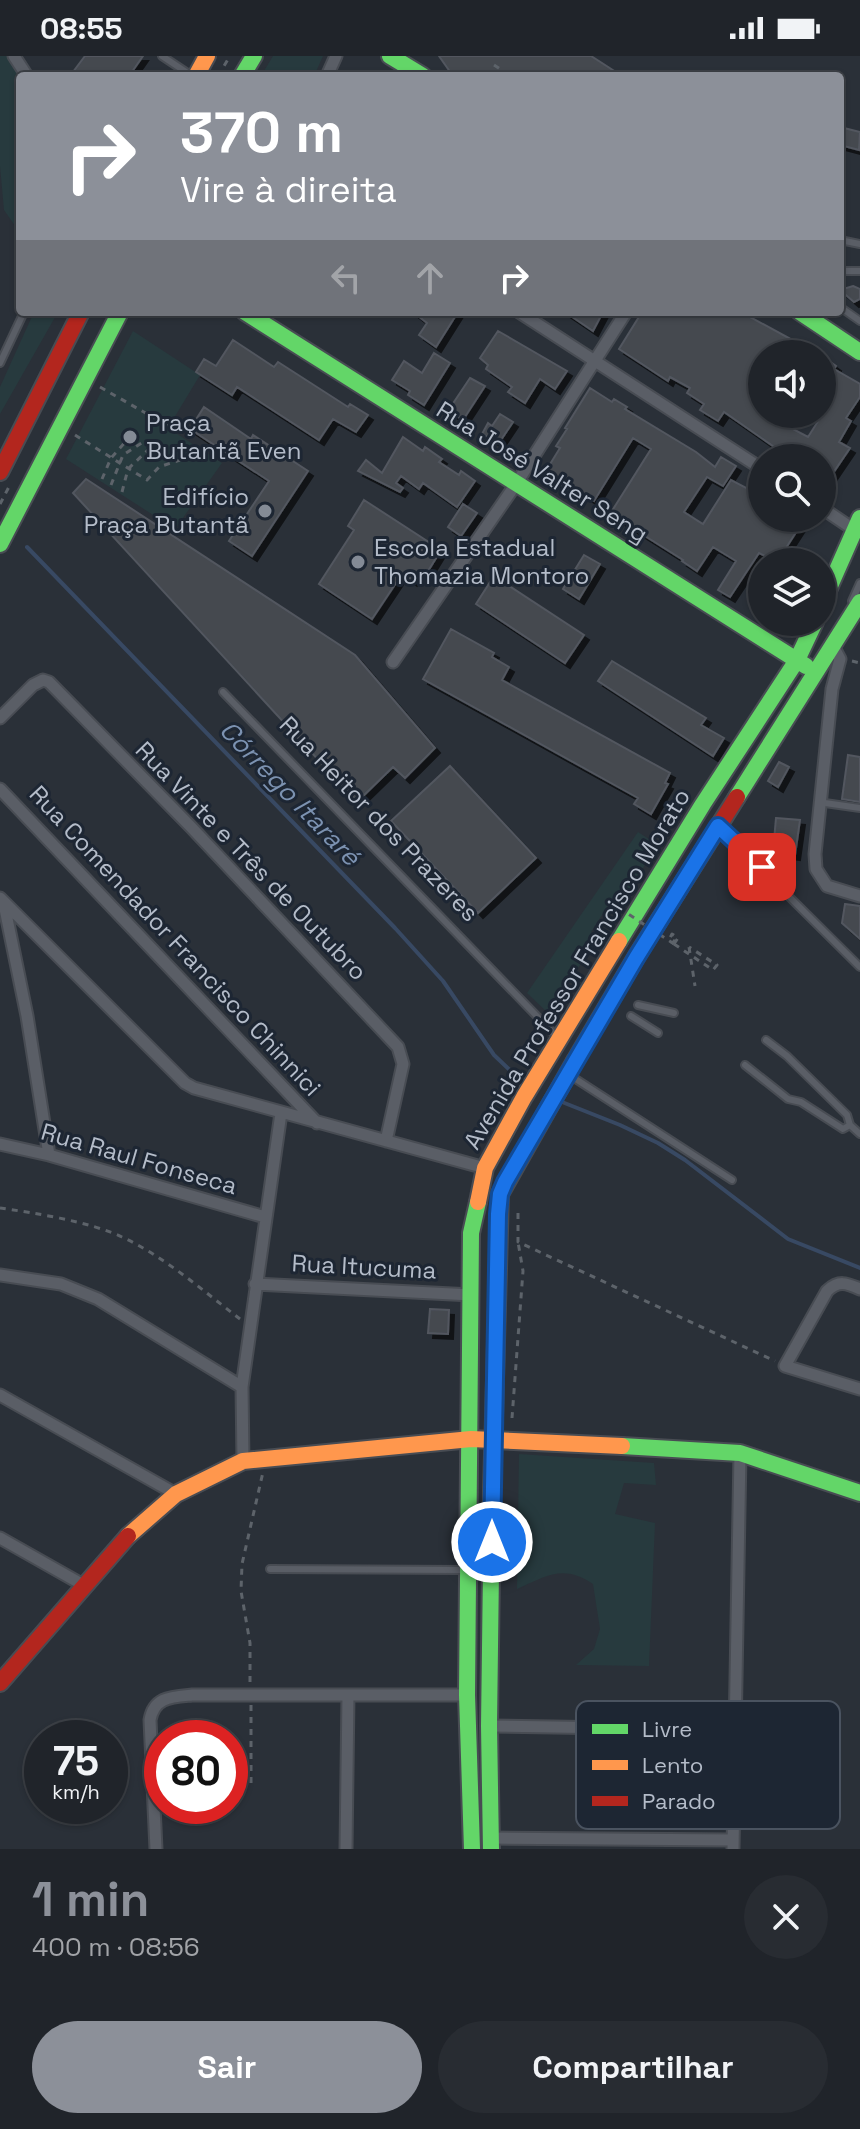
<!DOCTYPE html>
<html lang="pt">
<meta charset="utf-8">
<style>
body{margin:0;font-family:"Space Grotesk",sans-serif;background:#282c32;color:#f1f3f6;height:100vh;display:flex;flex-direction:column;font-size:30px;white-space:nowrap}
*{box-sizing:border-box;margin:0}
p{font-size:26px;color:#a2a4a8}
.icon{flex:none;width:44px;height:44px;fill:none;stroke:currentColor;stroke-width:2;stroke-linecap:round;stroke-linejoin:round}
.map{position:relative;height:1793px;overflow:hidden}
.panel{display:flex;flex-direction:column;background:#20242a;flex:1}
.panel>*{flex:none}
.guide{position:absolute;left:16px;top:16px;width:828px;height:244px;border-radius:8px;box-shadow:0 2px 6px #0004,0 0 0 2px #3d4147;background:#8c9099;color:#fff;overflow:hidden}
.tools{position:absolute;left:748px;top:284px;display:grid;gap:16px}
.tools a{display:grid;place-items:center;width:88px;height:88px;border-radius:50%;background:#20242a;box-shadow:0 2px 6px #0004,0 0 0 2px #3d4147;font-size:40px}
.speed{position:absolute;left:24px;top:1664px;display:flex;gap:16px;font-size:40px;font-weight:700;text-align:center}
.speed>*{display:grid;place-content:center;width:104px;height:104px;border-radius:50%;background:#20242a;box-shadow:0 2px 6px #0004,0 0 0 2px #3d4147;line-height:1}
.speed small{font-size:20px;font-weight:400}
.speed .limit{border:12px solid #d22;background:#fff;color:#111}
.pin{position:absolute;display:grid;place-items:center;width:68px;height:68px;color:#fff;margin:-34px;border-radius:16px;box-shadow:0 4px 12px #0006}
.me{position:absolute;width:88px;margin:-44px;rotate:0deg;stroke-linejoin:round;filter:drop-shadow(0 0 6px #0008)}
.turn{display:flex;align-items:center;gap:28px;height:168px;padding:0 32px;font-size:36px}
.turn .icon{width:104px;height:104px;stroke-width:2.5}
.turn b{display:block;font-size:56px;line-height:68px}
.lanes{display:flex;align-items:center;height:76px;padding:0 32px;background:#0003;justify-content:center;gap:40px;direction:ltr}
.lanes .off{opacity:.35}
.round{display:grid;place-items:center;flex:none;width:84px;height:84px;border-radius:42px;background:#282c32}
.summary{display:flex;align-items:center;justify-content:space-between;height:136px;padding:0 32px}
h1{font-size:48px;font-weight:700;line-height:60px;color:#8c9099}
.button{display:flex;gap:16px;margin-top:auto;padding:16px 32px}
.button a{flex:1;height:92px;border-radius:48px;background:#8c9099;color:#fff;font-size:32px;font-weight:700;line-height:92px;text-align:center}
.button a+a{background:#282c32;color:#f1f3f6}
.status{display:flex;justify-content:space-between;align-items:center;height:56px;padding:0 40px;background:#20242a;direction:ltr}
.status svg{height:22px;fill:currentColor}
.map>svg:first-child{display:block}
</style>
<div class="status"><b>08:55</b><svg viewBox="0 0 49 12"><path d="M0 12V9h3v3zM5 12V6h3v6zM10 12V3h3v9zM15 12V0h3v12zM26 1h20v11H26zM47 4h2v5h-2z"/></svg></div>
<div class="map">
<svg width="860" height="1793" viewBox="0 0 860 1793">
<defs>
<filter id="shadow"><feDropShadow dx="5" dy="5" stdDeviation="0" flood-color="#0009"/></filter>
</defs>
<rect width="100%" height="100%" fill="#2a3038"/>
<path fill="#273a3e" d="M0,0H9L22,20L20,177L4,154L0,110Z
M273,0H323L314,20H261Z
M34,256H58L0,358V331Z
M133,275L200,319L168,372L222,407L175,473L66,403Z
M638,776L658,789L622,844L615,839L591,876L598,882L548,957L527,937Z
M519,1398L654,1407L656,1429L624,1427L615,1458L655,1467L649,1610L576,1609L594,1593L600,1573L593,1528C563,1508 547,1520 517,1533Z"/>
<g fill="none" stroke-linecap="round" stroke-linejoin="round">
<path stroke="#384963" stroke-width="4" d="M27,491L395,872L443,925L494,999L515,1019
M562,1046L620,1069L658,1087L685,1104L788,1183L860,1212"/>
</g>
<path fill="#444950" stroke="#52575f" stroke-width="2" filter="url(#shadow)" d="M85,0H143L129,20H70Z
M439,0H591L622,20H453Z
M840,71L860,76L859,94L840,89Z
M853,230L860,233V243L854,246L840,234Z
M413,256H458L436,291L419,279L427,267Z
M565,256H603L593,275Z
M642,256H741L818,298H762V358H797L789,371L808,381L822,359V300L836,310L834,313L860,328V341L846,362L851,365L839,386L850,392L829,423L822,418V402H790L724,356L718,365L700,354L704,348L687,337L690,332L670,321L668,325L619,293Z
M498,275L567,315L555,333L540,323L525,347L508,336L512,331L486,313L488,309L480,302Z
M233,284L274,311L278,306L348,351L350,348L368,359L356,376L333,363L319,384L237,331L232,339L196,316L204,303L216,310Z
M434,297L450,307L424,349L408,339L410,335L392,324L404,305L422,317Z
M470,322L485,330L463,364L448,355Z
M590,332L612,346L614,343L627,351L625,353L696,396L715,411L721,401L736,410L723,430L707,421L684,456L703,468L731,424L762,440V462H795L802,467L777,506L759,497L730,541L718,534L736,505L713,491L697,515L682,505L683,504L610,458L651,393L633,382L594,445L574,433L572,437L544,418L560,392L556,390L567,373L565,372Z
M204,351L251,383L253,379L308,415L252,500L229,485L269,425L190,373Z
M500,358L513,366L499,387L482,378L488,367L492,370Z
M403,381L423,395L425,391L442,403L439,406L459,419L461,415L475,425L457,451L423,427L419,433L401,420L396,427L403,432L400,436L358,415L366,404L382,417Z
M86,423L355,599L435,692L405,722L393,711L357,746L73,437Z
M364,444L441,494L425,520L419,516L412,525L402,518L372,563L319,528L354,474L348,470Z
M463,448L477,457L461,480L448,471Z
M584,499L600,508L579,543L563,533Z
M494,520L584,579L565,607L476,548Z
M451,573L494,597L492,601L509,611L502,624L670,717L665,727L668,728L651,758L634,748L638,742L423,623Z
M612,605L706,662L701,669L724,682L713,700L598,625Z
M848,699L860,701V746L842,743Z
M779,706L789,711L778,731L768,725Z
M450,710L536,802L478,857L391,765Z
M776,762L800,764L795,799L773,796Z
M845,848L860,850V883L842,867Z
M430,1253L449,1254L448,1278L428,1277Z"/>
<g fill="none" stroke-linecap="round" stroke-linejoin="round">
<defs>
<path id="lane" d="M162,0L192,20
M840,184L860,188
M840,215H860
M840,251L860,265
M0,307L24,256
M852,545L860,527
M223,636L557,981
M818,746L860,752
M721,773L860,911
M638,949L674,957
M631,960L658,977
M745,1009L788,1043L801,1046L843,1073L850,1069L847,1059L787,1000L766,984
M571,1020L732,1124
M850,1069L860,1078
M270,1513L466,1514"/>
<path id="street" d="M14,0L27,20
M327,20L336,0
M519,256L762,413
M822,452L853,473
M832,588L840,603L832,633L815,798L816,813L827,830L860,840
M393,606L516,428L626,256
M0,662L33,629L43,624L49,626L191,771L398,991L403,1008L386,1085
M0,733L317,1067
M0,842L185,1027L194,1032L485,1112
M4,848L27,960L49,1099
M0,1088L49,1099L265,1161
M0,1219L61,1228L98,1243L242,1331
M255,1228L472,1239
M860,1233C846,1227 839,1224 827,1235L785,1310L860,1333
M0,1339L176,1438
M243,1405L242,1331L281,1057
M0,1482L85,1530
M489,1670L736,1674
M490,1782L733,1784
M156,1793L150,1664C154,1641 171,1641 192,1639H467
M346,1793L348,1639
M733,1793L740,1397"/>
<path id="fast" d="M390,0L423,20
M242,20L254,0
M245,256L806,610
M800,256L860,296
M0,488L120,256
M822,548L860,462
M737,741L860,546
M619,885L703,748L797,604L815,566
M622,1390L740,1397L860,1437
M472,1793L467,1639L471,1177L478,1146
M491,1793L489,1670L492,1435L500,1138L575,1005"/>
<path id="slow" d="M196,20L207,0
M478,1146L485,1112L524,1041L619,885
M128,1480L176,1438L243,1405L471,1383L622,1390"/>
<path id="jam" d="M0,416L81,256
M575,1005L638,898L737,741
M0,1627L128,1480"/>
</defs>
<use href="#lane" stroke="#484c53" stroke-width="10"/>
<use href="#street" stroke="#484c53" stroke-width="15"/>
<use href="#fast" stroke="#484c53" stroke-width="20"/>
<use href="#slow" stroke="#484c53" stroke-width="20"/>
<use href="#jam" stroke="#484c53" stroke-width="20"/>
<path stroke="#5d636a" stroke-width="3" stroke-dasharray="6 6" stroke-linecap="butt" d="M494,9L509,19
M564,18L567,20
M218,20L230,0
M100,331L177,375
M75,379L147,424L159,411L180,404
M102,423L111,402L127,384
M111,429L123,399L143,386
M122,436L128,413L148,394
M0,448L11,427
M852,605L860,607
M603,880L602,878L609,866
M674,888L713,914L717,909L689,891
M674,888L678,882L672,878L669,884L673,887L676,882
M689,891L695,930
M0,1152C35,1157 91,1166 122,1181C165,1201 202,1234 240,1263
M518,1157V1186L775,1305
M512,1362L523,1215L518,1186
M250,1626V1587L241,1535L242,1508L263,1416
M251,1649V1729"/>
<use href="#lane" stroke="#5a5e66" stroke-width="6"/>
<use href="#street" stroke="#5a5e66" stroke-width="11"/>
<use href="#fast" stroke="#63d668" stroke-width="16"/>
<use href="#slow" stroke="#ff974d" stroke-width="16"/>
<use href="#jam" stroke="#b3261e" stroke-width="16"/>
<path stroke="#5d636a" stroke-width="3" stroke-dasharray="6 6" stroke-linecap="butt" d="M619,852L674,888"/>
</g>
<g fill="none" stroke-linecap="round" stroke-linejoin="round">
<defs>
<path id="route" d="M492,1486L498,1158L500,1138L505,1126L636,902L718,770L762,811"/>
</defs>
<use href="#route" stroke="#114b97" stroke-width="20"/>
<use href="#route" stroke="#1a73e8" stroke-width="14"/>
</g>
<g fill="#848b96" stroke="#1d2633" stroke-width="3">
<circle cx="130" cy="381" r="8"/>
<circle cx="265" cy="455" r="8"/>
<circle cx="358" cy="506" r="8"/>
</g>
<g text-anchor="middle" stroke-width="6" stroke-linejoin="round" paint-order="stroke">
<g font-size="24" fill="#b4bcc9" stroke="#1d2633" text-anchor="start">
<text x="146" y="375">Praça<tspan x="146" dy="28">Butantã Even</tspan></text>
<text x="249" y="449" text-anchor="end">Edifício<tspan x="249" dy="28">Praça Butantã</tspan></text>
<text x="374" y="500">Escola Estadual<tspan x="374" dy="28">Thomazia Montoro</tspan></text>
</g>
<g font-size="24" fill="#b4bcc9" stroke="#1d2633">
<text transform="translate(542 416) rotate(32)" y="8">Rua José Valter Seng</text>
<text transform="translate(379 763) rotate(46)" y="8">Rua Heitor dos Prazeres</text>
<text transform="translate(251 805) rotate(46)" y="8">Rua Vinte e Três de Outubro</text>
<text transform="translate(175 885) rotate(47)" y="8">Rua Comendador Francisco Chinnici</text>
<text transform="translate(577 913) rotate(-59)" y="8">Avenida Professor Francisco Morato</text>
<text transform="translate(139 1103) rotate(16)" y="8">Rua Raul Fonseca</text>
<text transform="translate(364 1211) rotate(3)" y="8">Rua Itucuma</text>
</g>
<g font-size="26" font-style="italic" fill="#7c92b1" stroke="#1d2633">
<text transform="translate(290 737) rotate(46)" y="9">Córrego Itararé</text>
</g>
</g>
<rect x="576" y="1645" width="264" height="128" rx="12" fill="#1d2633" stroke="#4a5360" stroke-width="2"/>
<rect x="592" y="1668" width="36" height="10" fill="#63d668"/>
<rect x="592" y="1704" width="36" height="10" fill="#ff974d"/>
<rect x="592" y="1740" width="36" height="10" fill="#b3261e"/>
<g font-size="22" fill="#b4bcc9">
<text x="642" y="1681">Livre</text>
<text x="642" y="1717">Lento</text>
<text x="642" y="1753">Parado</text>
</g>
</svg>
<div class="tools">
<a><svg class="icon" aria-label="sound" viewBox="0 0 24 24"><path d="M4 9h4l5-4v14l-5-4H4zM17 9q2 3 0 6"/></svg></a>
<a><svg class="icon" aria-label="search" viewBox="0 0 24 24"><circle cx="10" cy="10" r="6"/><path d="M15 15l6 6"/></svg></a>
<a><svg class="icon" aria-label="layers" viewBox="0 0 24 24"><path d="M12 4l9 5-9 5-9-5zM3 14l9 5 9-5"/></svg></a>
</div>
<div class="speed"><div>75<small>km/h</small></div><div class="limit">80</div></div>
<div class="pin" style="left:762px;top:811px;background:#d93025"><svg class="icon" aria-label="arrive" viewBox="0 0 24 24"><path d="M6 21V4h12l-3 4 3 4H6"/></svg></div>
<svg class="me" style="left:492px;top:1486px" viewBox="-20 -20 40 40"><circle r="17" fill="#1a73e8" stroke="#fff" stroke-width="3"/><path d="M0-11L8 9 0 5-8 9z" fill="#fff"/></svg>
<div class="guide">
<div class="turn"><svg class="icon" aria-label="right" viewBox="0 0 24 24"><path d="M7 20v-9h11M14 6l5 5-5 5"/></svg><div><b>370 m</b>Vire à direita</div></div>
<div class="lanes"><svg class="icon off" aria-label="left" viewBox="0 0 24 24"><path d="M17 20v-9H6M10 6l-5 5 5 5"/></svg><svg class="icon off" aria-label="ahead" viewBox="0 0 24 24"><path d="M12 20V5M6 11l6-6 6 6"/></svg><svg class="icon" aria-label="right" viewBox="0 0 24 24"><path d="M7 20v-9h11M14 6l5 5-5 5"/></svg></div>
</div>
</div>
<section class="panel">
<div class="summary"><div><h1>1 min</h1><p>400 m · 08:56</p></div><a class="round"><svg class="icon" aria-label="close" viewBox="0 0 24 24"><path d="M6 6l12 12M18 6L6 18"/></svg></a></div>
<div class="button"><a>Sair</a><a>Compartilhar</a></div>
</section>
